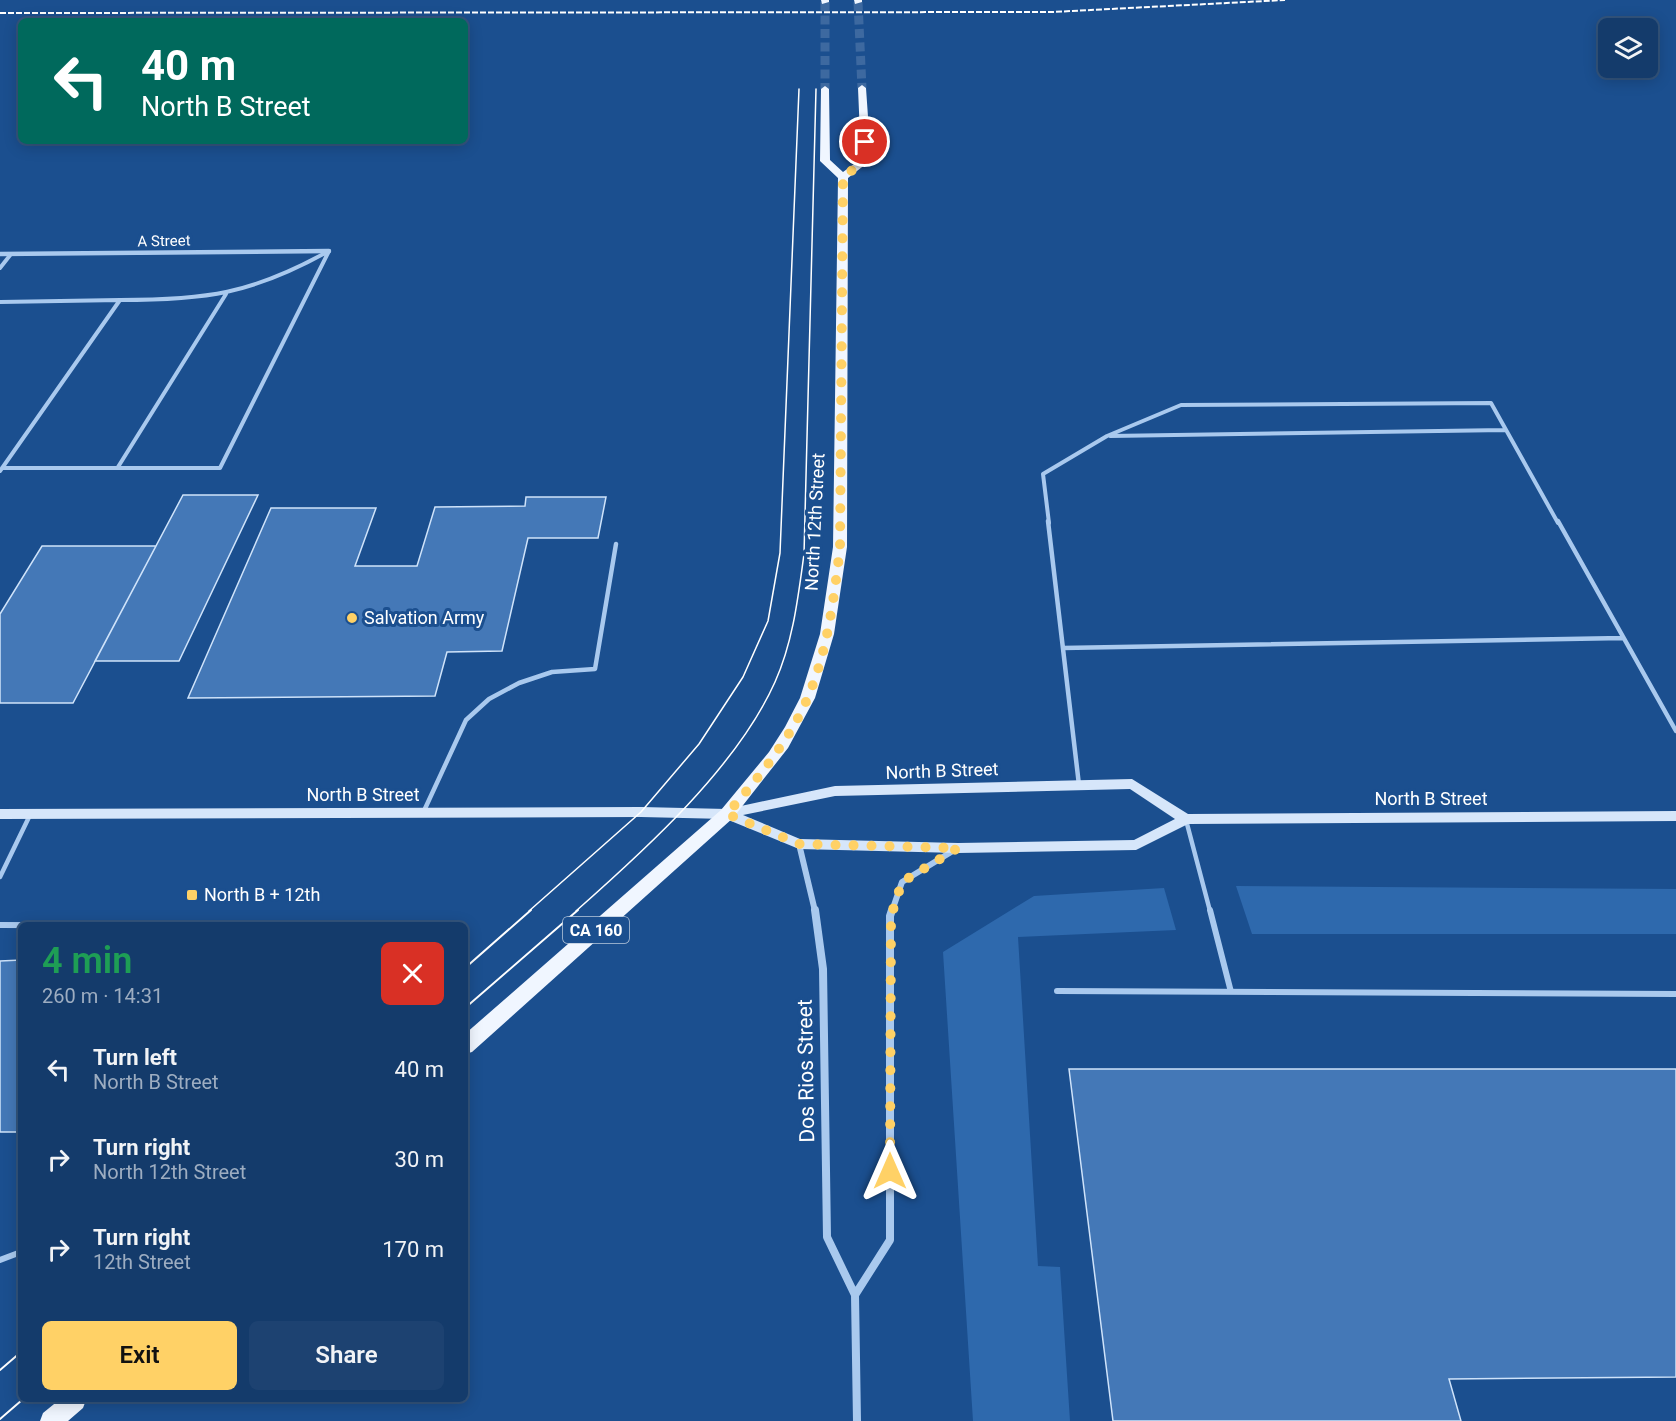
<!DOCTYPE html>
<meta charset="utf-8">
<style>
body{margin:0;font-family:Roboto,sans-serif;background:#1d4271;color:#f1f3f6;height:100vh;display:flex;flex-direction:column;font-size:22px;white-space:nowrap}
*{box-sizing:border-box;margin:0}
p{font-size:20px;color:#9dadc1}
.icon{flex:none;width:33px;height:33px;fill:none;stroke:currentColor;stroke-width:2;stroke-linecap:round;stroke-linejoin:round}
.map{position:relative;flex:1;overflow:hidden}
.details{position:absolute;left:18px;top:922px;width:450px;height:480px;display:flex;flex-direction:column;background:#143b6b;border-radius:9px;box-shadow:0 3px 15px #0003,0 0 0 2px #33557e}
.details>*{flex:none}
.banner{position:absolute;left:18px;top:18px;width:450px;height:126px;border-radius:9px;box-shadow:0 3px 15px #0003,0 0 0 2px #33557e;background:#00695c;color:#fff;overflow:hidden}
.tools{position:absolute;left:1598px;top:18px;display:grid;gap:12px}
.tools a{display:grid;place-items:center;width:60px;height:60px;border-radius:9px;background:#143b6b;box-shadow:0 3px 15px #0003,0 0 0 2px #33557e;font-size:30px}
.pin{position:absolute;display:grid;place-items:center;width:51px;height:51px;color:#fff;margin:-26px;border:3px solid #fff;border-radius:50%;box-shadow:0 2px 6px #0007}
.me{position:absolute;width:66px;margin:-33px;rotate:0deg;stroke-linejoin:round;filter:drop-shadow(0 0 4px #0008)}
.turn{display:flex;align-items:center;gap:21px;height:126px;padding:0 24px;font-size:27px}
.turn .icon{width:78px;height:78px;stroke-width:2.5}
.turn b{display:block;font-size:42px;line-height:51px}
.round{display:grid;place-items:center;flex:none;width:63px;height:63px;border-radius:9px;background:#1d4271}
.overview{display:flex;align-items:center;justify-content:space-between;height:102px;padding:0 24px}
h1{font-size:36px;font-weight:600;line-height:45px;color:#1e9e55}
.cta{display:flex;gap:12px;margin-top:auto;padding:12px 24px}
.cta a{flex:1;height:69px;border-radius:9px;background:#ffd166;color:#111;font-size:24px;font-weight:600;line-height:69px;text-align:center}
.cta a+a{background:#1d4271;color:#f1f3f6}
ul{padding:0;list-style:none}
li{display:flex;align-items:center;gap:18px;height:90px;padding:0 24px}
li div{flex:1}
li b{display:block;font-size:22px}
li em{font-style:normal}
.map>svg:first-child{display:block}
</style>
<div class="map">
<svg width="1676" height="1421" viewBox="0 0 1676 1421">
<rect width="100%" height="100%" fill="#1b4f8f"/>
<path fill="#2e69ad" d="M1236,886L1676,889V934H1252Z
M1164,888L1176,930L1018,937L1038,1266L1060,1267L1070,1421H973L943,952L1034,896Z"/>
<path fill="#4478b7" stroke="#cfe3fa" stroke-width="1.5" d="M183,495H258L179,661H95Z
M526,497H606L598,538H528L502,651L447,652L435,696L188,698L271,508H376L355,566H417L435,507L525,506Z
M42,546H156L73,703H0V614Z
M21,960V1132H0V961Z
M1069,1069H1676V1377L1449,1379L1461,1421H1113Z"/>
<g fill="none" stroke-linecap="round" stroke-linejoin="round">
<path stroke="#3d69a0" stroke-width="9" stroke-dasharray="9 4.5" stroke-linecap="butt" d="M825,2V89
M858,2L862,88"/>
<path stroke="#a9c9ee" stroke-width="4" d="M0,268L11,254
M120,300C206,300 251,294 327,252
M0,302L120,300L0,471
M1110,436L1505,430
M118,467L226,294
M2,468H220L329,251
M1049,523L1043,474L1107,436L1181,405L1491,403L1558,523"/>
<path stroke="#a9c9ee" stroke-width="4.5" d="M1048,521L1079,785
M1558,521L1676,731
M1063,648L1623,638
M423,813L466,720L489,699L519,683L552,672L595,669L616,544
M1186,820L1210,911
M0,877L30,815"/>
<path stroke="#a9c9ee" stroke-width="6" d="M1210,910L1231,992
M0,925L249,926
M1057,991L1676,994
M0,1260L21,1252"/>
<path stroke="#a9c9ee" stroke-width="4.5" d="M0,254L329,251"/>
<path stroke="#a9c9ee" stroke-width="6" d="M799,844L815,911
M892,911L902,882L956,849"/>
<path stroke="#a9c9ee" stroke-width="8" d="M815,910L823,969L827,1237L855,1295L857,1421
M855,1295L890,1240V916L892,910"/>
<path fill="#d6e6fa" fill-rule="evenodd" d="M1132,779L1188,814L1676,811V821L1188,824L1136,850L958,853L799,849L726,819L641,817L0,819V809L641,807L727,809L835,786ZM1130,789L1175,819L1134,840L958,843L800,839L743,815L835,796Z"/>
<path fill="#f0f6ff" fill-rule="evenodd" d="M821,0H829V2L822,4Z
M854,0H862V2L855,4Z
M862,85L866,88L871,160L848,178L847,547L834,634L815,698L788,748L733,818L472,1052L465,1054V1034L721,810L769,752L785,727L800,698L820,634L833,547L838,178L820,161L821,89L825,86L829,89L830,160L843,172L861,159L858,88Z
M59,1400H86L83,1408L68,1421H40L43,1413Z"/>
<path stroke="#fff" stroke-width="1.5" d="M529,911L641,812L699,744L743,677L768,621L780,553L799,89
M576,911C645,850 737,767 775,682C793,642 798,598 804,554L816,89"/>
<path stroke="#fff" stroke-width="2" d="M465,968L531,910
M465,1008L578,910
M0,1370L21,1352
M0,1419L22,1400"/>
<path stroke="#fff" stroke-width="2" stroke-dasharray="6 2" stroke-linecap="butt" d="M0,13L1052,12L1285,0"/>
</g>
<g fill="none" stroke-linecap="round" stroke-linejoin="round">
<path stroke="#ffd166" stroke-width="10" stroke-dasharray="0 18" d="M865,142L866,160L843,177L840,548C833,605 826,666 798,718C779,753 753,784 727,814L799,844L958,848L902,882L891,916L890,1171"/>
</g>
<g fill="#ffd166" stroke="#1b4f8f" stroke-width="2">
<circle cx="352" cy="618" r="6"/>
<rect x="186" y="889" width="12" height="12" rx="3"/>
</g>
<g text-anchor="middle" stroke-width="6" stroke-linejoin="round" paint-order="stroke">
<g font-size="15" fill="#fff" stroke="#1b4f8f">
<text transform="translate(164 241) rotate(-1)" y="5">A Street</text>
</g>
<rect fill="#1b4f8f" stroke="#bbcadd" stroke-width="1.5" x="563" y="917" width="66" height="26" rx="4.5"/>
<g font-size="16" font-weight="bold" fill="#fff">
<text x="596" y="936">CA 160</text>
</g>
<g font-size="18" fill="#fff" stroke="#1b4f8f">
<text transform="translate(815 522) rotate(-87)" y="6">North 12th Street</text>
<text transform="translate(942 771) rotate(-2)" y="6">North B Street</text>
<text x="363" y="801">North B Street</text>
<text x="1431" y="805">North B Street</text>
</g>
<g font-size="18" fill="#fff" stroke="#1b4f8f" text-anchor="start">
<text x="364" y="624">Salvation Army</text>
<text x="204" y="901">North B + 12th</text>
</g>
<g font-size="21" fill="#fff" stroke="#1b4f8f">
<text transform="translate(806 1071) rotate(-91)" y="7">Dos Rios Street</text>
</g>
</g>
</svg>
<div class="tools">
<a><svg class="icon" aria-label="layers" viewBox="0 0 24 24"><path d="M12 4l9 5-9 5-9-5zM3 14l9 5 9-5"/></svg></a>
</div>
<div class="pin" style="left:865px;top:142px;background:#d93025"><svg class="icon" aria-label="arrive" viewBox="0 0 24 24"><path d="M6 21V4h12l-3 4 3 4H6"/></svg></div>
<svg class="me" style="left:890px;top:1171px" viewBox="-20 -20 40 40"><path d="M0-17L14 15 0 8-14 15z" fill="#ffd166" stroke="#fff" stroke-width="4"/></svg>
<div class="banner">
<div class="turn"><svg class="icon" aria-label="left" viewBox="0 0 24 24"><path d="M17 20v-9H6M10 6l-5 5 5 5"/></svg><div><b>40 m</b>North B Street</div></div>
</div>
<section class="details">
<div class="overview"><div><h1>4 min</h1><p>260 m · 14:31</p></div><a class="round" style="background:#d93025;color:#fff"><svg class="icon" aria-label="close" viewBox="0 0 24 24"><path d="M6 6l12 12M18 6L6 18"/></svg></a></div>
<ul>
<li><svg class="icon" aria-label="left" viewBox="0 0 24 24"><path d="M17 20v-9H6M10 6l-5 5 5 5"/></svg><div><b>Turn left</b><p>North B Street</p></div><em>40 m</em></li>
<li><svg class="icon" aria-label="right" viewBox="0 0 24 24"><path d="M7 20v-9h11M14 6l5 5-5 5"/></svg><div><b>Turn right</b><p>North 12th Street</p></div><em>30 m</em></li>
<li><svg class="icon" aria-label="right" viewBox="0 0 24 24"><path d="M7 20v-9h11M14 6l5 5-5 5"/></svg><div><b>Turn right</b><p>12th Street</p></div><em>170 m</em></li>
</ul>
<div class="cta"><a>Exit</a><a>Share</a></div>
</section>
</div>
